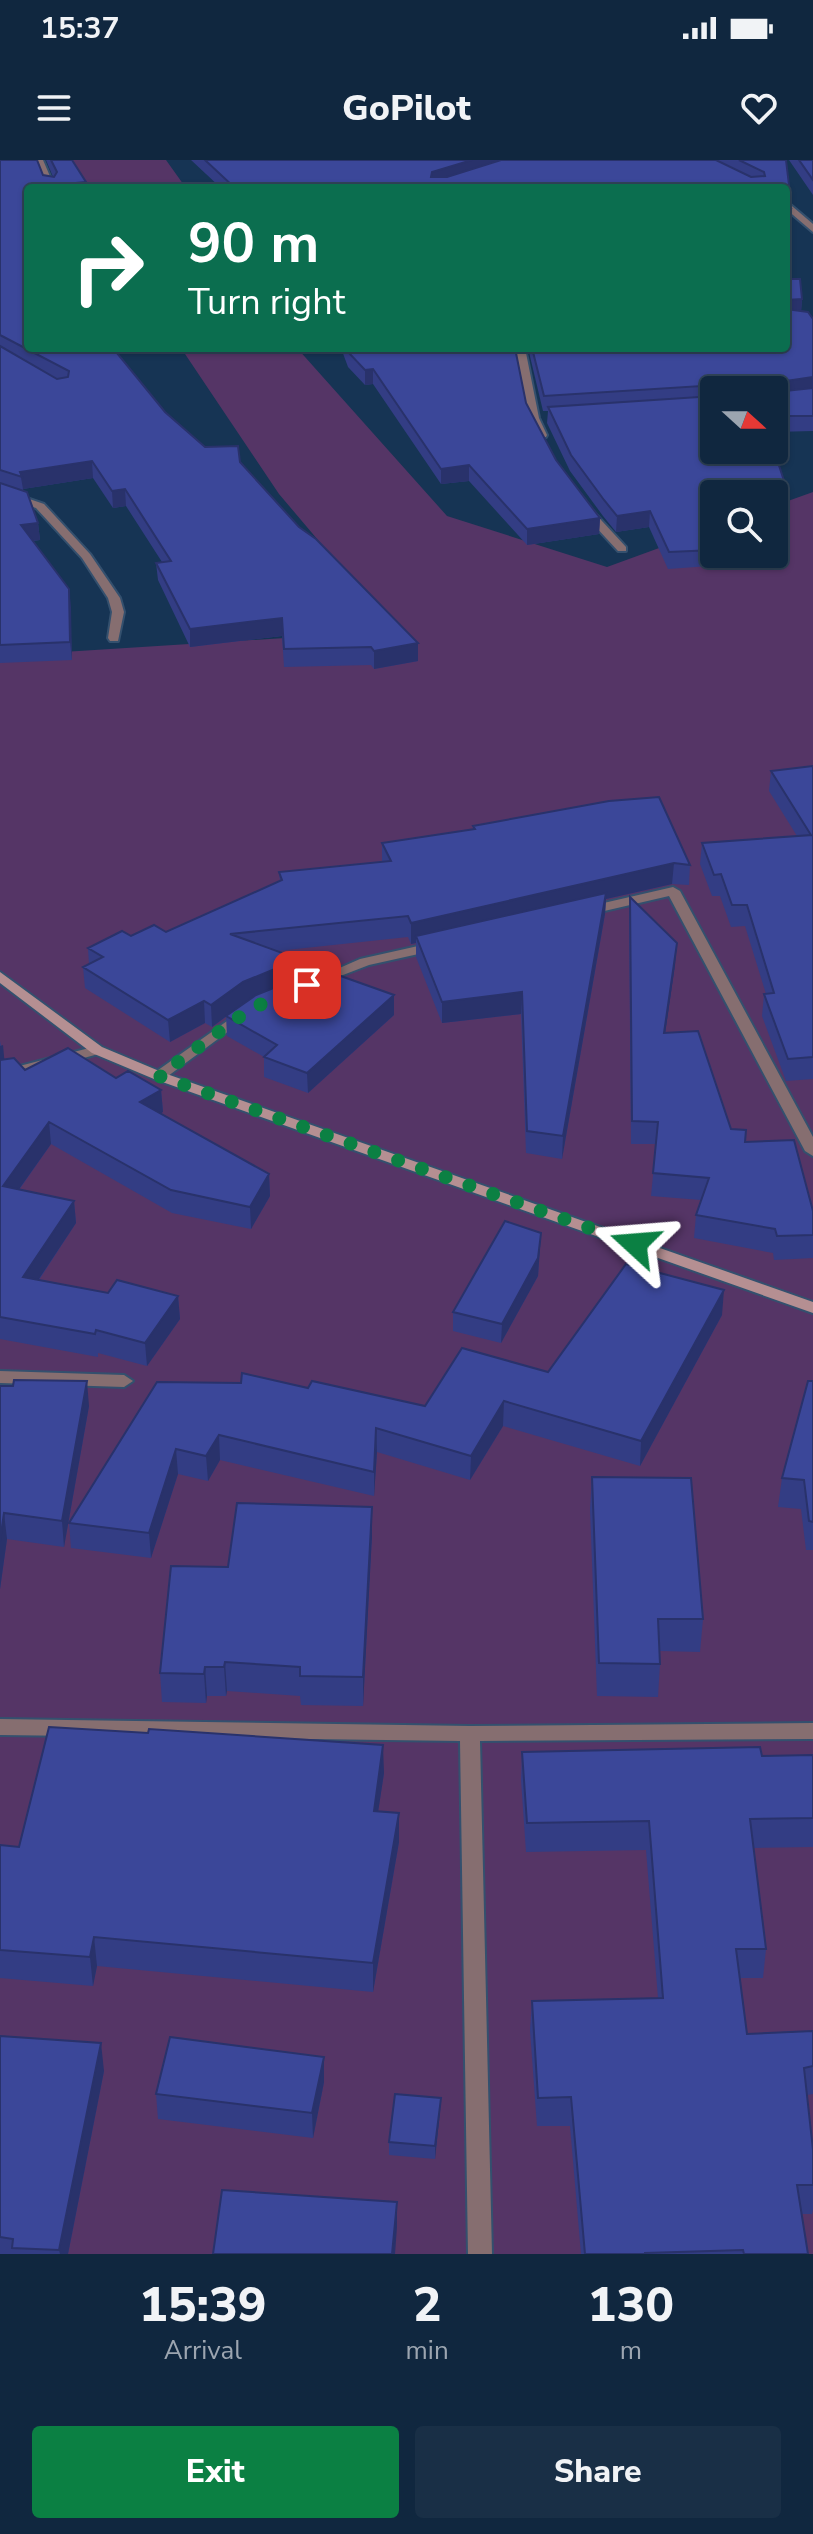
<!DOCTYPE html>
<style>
body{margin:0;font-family:"Nunito Sans",sans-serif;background:#192f46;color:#f1f3f6;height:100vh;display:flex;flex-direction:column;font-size:30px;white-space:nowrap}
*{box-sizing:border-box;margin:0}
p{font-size:26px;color:#9ca5b0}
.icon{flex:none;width:44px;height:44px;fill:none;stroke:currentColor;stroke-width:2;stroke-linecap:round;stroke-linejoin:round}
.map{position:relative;height:2094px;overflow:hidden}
.panel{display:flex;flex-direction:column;background:#10273f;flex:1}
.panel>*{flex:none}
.top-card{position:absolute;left:24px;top:24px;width:766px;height:168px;border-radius:8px;box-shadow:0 2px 6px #0004,0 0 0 2px #304459;background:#0b6e4f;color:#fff;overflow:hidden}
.needle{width:52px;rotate:111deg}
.controls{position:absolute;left:700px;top:216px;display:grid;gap:16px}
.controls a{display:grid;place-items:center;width:88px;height:88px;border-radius:8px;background:#10273f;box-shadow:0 2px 6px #0004,0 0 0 2px #304459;font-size:40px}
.pin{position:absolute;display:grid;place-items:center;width:68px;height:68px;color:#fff;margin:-34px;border-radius:16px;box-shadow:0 4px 12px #0006}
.me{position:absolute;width:88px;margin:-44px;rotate:289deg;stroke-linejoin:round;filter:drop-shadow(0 0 6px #0008)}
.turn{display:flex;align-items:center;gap:28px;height:168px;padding:0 32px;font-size:36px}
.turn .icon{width:104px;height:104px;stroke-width:2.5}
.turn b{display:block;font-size:56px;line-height:68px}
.eta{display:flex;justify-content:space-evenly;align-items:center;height:136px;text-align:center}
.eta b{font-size:48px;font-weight:800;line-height:56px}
.cta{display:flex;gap:16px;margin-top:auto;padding:16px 32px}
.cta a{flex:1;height:92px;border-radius:8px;background:#0b8043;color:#fff;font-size:32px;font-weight:800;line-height:92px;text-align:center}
.cta a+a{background:#192f46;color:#f1f3f6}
.status{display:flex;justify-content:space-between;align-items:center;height:56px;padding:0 40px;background:#10273f;direction:ltr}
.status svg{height:22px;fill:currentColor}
header{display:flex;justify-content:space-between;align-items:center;height:104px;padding:0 32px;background:#10273f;font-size:36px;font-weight:800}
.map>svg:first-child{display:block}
</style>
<div class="status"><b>15:37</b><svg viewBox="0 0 49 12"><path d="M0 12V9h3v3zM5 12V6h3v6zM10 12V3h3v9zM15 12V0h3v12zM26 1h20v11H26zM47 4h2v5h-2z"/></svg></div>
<header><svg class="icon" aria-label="menu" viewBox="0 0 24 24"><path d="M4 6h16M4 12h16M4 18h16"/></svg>GoPilot<svg class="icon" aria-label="heart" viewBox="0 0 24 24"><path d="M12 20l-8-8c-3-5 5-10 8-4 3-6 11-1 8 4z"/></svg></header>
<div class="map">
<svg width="813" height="2094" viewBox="0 0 813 2094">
<rect width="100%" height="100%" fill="#163454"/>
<path fill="#553566" d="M73,0H166L186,28H70Z
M181,188H297L447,356L607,407L714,368V394H774V346L813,332V2094H0V496L395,471L279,334Z"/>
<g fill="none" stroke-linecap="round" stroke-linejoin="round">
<defs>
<path id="minor" d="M35,0H43L55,28H47Z
M786,41L813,64V72L786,49Z
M515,188H525L539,258L547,275L546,277H538L529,258Z
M0,329L44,344L90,394L120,438L124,452L118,481H110L108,478L112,452L108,438L82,398L36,348L0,336Z
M582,348H590L626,387V391H618L582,352Z
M673,727L680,731L813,977V996L805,991L669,736L587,755L580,751L582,748Z
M436,782L441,783L443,786L441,789L369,805L317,825L310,821L360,799Z
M244,849L251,853L249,856L164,919H154L151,916L154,913Z
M97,886L104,890L102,893L0,921V911Z
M0,1211L124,1215L133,1221L124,1227L0,1223Z
M0,1559L470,1566L813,1563V1579L480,1581L492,2094H468L460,1581L0,1575Z"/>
<path id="secondary" d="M0,812L102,887L164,913L813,1142V1153L154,919L92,893L0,823Z"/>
</defs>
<use href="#minor" stroke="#34506e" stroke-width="4"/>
<use href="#secondary" stroke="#34506e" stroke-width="4"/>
<use href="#minor" fill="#866e70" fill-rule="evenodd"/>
<use href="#secondary" fill="#b58f92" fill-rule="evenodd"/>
</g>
<path fill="#333d84" d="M0,0L43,15L53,17L46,0H72L86,22L28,28V188L115,192L165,252L205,287L240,302L418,501L374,509L371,505L284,507L282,476L190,487L158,420L156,403L162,402L126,346L113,348L93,318L23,329L38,363L40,380L33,381L69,429L72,500L0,503Z
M191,0H786L788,39H786L790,62H786V28H221Z
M789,0H813V35Z
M791,119L802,139L801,151L813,159V271L774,272V230H714V290L785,324L784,339L774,340V334H714V394H725L724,405L668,409L649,367L616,372L603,356L570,311L547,263L548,251H543L528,188H786Z
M341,188H515L526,243L556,300L600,358L599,374L527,385L469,321L441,324L373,224L365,225L348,207Z
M813,606V919L786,921L762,856L764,834H766L745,766L731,767L720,736H712L700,704L702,683L797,676L769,631L771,611Z
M473,666L690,705L689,725L672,724L606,739L605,754L562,999L526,993L521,854L442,863L416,797V783L411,784L408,777L277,791L299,799L300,817L394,835V855L308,933L264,917V897L227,876L226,856L245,843L212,867L205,863L170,882L85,828L83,807L89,804L88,788L131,776L166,772L280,721L279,712L382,702V683L473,670Z
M630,737L675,805L665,873L731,969L813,1051V1098L774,1100L773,1093L694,1078L696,1055L701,1040L651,1036L656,984H631L629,759Z
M0,881L4,900L25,910L116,918L161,930L163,952L160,953L269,1014L270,1036L251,1069L172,1053L51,984L19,1030L74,1041L76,1063L39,1120L108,1133L178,1136L180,1159L147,1206L98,1193V1197L0,1179Z
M541,1073L538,1116L501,1183L453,1171V1152Z
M722,1155L640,1306L503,1266L470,1320L377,1292L374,1336L220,1300L208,1321L178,1314L151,1398L71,1388L69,1363L157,1222L308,1228L425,1246L548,1212Z
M813,1221V1390H806L801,1349L778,1347L782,1318Z
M0,1226L89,1246L64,1387L7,1379L0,1429Z
M592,1317L703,1459L700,1492L660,1491V1504L658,1537L597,1536L590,1349Z
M372,1347V1375L363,1546L301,1545L300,1536L227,1531L226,1536H207L206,1543L162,1542L160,1513L228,1407Z
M522,1592L762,1596L813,1595V1687L753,1688L766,1789L763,1818H740L747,1874L813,1871V1934L807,1935L813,1990V2050L812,2054H801L808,2094H581L570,1966H537L530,1870L532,1841L658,1838L646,1690L526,1692L521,1620Z
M384,1613L378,1651L399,1653V1682L373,1832L97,1806L93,1826L0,1818V1685L19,1687Z
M0,1876L104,1911L68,2094H0Z
M324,1922L313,1978L158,1959L156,1934Z
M440,1951L435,1999L389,1995V1982Z"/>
<path fill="#29326b" d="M472,0H516L432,28V12Z
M86,22L87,28H43V26Z
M785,25H789L788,39H786Z
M791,48L790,62H786V49Z
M802,139L801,153L786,155V140Z
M98,188H133L98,195Z
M373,209V224L365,225V210Z
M813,217V232L774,238L772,223Z
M92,301L93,318L23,329L20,312Z
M469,305V321L441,324V309Z
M125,329L126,346L113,348L112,331Z
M650,351L649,367L616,372L617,356Z
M600,358L599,374L527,385V369Z
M38,363L40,380L22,382L21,365Z
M69,429L71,447L72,500L70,482Z
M282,458V476L190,487V469Z
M418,483V501L374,509V491Z
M674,703L672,724L606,739L605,754L562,999L563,976L605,740L416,776V783L411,784V763Z
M677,783L675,805L662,895L664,873Z
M299,799L300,820L244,843L212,867L211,845L243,822Z
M522,832L521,854L442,863V842Z
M394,835V855L308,933L307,913Z
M204,841L205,863L170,882L168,860Z
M3,885L5,907L0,908V886Z
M161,930L163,952L142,965L140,942Z
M49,962L51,984L5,1049L3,1026Z
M269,1014L270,1036L251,1069L250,1047Z
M74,1041L76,1063L25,1140L23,1117Z
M541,1073L538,1116L501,1183L502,1164Z
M724,1130L722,1155L640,1306L641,1281Z
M178,1136L180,1159L147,1206L145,1183Z
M87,1221L89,1246L64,1387L62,1361Z
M504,1241L503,1266L470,1320L471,1296Z
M376,1268L377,1292L374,1336V1312Z
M219,1275L220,1300L208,1321L206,1296Z
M176,1289L178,1314L151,1398L149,1373Z
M372,1347V1375L363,1546V1517Z
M4,1353L7,1379L0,1429V1381Z
M225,1502L227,1531L226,1536L224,1507Z
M205,1507L207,1536L206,1543L204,1514Z
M383,1585L384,1613L374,1679V1651Z
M399,1653V1682L373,1832V1803Z
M94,1777L97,1806L93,1826L90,1797Z
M101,1883L104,1911L68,2094H60L59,2090Z
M324,1897V1922L313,1978L312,1953Z
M441,1938L440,1951L435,1999V1986Z
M397,2042V2067L395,2094H392Z"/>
<path fill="#3b4799" stroke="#29326b" stroke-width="2" d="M0,0H37L43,15L54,17L57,12L51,0H72L86,22L43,26L44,28H28V188H109L117,193L165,252L205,287L238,286L240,302L299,367L316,379L418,483L374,491L371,487L284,489L282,458L190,469L156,403L171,401L125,329L112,331L92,301L20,312L22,317L0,310V186L57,219L68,217L69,211L0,175Z
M205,0H472L432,12L431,17H447L501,0H716L751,17L765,16L764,12L739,0H786L789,25H785V28H235Z
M799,0H813V20Z
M786,39L791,48L786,49Z
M786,101L791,119H800L802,139L786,140Z
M786,149L808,152L813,159V217L772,223L776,232L813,228V256H774V230H716L717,225L544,236L532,188H786Z
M347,188H515L526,243L556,300L600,358L527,369L469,305L441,309L373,209L365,210L348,192Z
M714,236V290H774L785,324L727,325L733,334H714V363H712L714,367V390L669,392L650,351L617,356L604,340L571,295L548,247Z
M0,323L27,332L38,363L21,365L69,429L70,482L0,485Z
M813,606V897L788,899L764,834L774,833L747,745H732L721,714L714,715L702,683L811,675L771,611Z
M659,637L690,705L674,703L411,763L408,756L230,774L299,799L243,822L211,845L204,841L168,860L83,807L103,797L88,788L122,771L131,776L154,765L166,772L282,720L279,712L391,701L382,683L475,669L473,666L609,641Z
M606,733L563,976L527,971L522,832L442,842L416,776Z
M630,737L677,783L664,873L698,871L731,969L746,970L745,982L794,980L813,1051V1075L777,1076L775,1069L696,1055L709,1018L653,1013L658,962L632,961Z
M321,809L394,835L307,913L264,897L277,885L226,856L256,835Z
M68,888L116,918L128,911L161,930L140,942L269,1014L250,1047L171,1030L49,962L3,1026L74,1041L23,1117L108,1133L117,1120L178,1136L145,1183L96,1170L95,1174L0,1157V900L14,898L25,910Z
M505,1061L541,1073L538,1098L502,1164L453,1152Z
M626,1104L724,1130L641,1281L504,1241L471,1296L376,1268L374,1312L219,1275L206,1296L176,1289L149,1373L69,1363L157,1222L241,1223L242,1213L308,1228L312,1221L425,1246L462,1188L548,1212Z
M14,1220L87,1221L62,1361L4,1353L0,1381V1226H13Z
M808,1221H813V1362L809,1361L804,1320L782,1318Z
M592,1317L691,1318L703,1459H658L660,1504L599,1503Z
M237,1343L372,1347L363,1517L300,1516V1507L225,1502L224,1507H205L204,1514L160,1513L171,1406L228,1407Z
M49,1567L148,1573L149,1569L383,1585L374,1651L399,1653L373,1803L94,1777L90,1797L0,1790V1685L19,1687Z
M760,1587L762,1596L813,1595V1658L750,1659L766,1789H736L747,1874L813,1871V1906L804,1908L813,1990V2025H797L808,2094H744L743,2090L645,2093V2094H585L571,1937L538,1938L532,1841L663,1838L649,1661L527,1663L522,1592Z
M0,1876L101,1883L59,2090L12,2088L13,2079L0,2077Z
M170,1877L324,1897L312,1953L156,1934Z
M395,1934L441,1938L435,1986L389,1982Z
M222,2030L397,2042L392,2094H213Z"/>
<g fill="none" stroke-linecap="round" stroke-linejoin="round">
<path stroke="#0b8043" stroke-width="14" stroke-dasharray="0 25.2" d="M307,825L250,849L159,916L635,1084"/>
</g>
</svg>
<div class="controls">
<a><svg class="needle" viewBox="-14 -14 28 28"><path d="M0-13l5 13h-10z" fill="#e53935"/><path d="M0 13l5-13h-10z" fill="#9ca5b0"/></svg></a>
<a><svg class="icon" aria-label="search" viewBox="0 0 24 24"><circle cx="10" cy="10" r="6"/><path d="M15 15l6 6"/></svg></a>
</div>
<div class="pin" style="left:307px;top:825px;background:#d93025"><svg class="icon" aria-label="arrive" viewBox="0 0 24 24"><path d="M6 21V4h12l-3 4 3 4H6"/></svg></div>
<svg class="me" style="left:635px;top:1084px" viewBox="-20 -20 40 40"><path d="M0-17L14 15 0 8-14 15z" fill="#0b8043" stroke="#fff" stroke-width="4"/></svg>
<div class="top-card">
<div class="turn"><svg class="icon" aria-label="right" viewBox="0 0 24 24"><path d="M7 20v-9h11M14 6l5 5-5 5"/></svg><div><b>90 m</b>Turn right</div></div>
</div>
</div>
<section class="panel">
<div class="eta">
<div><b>15:39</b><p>Arrival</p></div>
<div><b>2</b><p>min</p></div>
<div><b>130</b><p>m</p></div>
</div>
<div class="cta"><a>Exit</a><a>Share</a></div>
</section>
